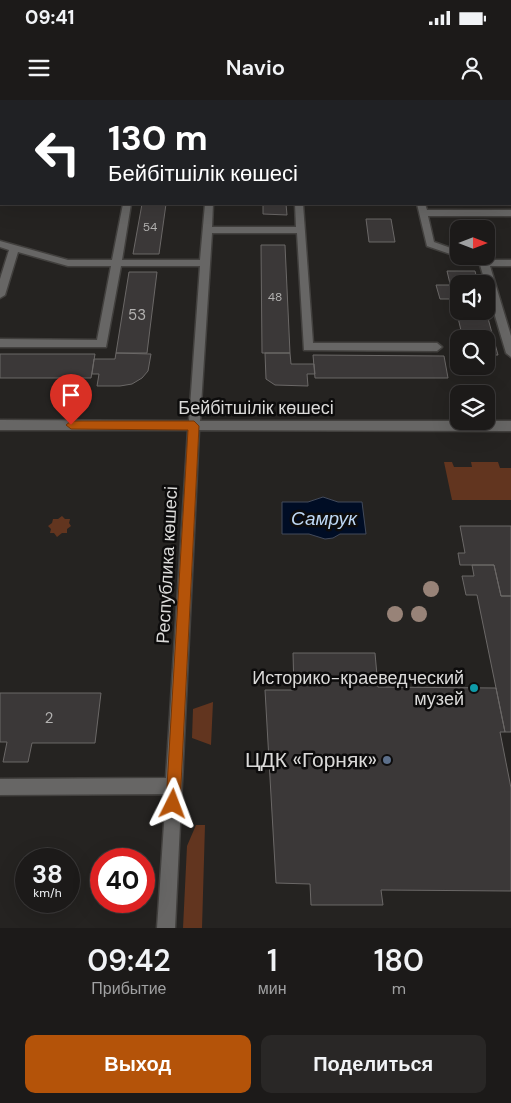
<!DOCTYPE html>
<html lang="ru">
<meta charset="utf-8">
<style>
body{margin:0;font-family:"DM Sans",sans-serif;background:#292726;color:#f1f3f6;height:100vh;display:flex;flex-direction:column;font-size:19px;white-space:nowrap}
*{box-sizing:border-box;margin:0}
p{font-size:16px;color:#a0a1a2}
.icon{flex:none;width:28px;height:28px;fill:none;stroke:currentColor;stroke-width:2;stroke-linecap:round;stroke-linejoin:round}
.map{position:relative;height:828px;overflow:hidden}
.panel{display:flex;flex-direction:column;background:#1c1a19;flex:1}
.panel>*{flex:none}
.banner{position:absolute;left:0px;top:0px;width:511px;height:105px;box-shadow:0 5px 20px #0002,0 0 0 1px #3a3838;background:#202124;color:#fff;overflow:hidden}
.needle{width:32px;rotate:90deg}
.buttons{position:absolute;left:450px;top:120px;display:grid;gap:10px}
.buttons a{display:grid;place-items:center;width:45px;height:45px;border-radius:10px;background:#1c1a19;box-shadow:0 5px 20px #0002,0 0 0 1px #3a3838;font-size:25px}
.speed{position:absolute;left:15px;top:748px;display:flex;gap:10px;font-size:25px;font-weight:700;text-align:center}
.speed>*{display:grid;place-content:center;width:65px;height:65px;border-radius:50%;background:#1c1a19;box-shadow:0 5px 20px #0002,0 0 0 1px #3a3838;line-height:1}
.speed small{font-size:12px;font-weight:400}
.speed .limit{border:8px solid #d22;background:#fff;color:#111}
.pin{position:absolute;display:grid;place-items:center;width:42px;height:42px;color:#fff;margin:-51px -21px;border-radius:50% 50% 50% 0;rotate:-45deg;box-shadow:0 0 5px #0007}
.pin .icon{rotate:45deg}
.me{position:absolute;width:55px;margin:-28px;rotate:3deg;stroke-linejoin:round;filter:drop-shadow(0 0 4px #0008)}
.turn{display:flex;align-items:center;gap:18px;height:105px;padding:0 25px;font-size:22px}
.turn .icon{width:65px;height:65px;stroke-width:2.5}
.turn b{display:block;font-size:35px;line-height:42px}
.eta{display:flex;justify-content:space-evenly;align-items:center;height:85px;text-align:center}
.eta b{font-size:30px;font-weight:600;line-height:35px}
.cta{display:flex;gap:10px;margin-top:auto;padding:10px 25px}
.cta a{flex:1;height:58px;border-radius:10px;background:#b45309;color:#fff;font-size:20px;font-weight:600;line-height:58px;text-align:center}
.cta a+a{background:#292726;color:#f1f3f6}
.status{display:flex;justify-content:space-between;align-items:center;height:35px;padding:0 25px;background:#1c1a19;direction:ltr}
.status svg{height:14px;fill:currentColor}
header{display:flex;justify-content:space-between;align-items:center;height:65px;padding:0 25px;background:#1c1a19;font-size:22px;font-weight:600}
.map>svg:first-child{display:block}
</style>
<div class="status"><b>09:41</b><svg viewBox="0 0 49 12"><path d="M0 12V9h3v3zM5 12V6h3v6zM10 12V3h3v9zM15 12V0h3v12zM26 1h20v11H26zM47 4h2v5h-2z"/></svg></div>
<header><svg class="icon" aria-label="menu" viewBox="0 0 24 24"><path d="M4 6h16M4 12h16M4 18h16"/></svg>Navio<svg class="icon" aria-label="person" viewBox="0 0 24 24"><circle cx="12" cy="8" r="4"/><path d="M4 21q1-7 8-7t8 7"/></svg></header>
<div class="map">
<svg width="511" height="828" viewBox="0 0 511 828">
<rect width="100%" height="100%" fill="#252321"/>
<path fill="#332b27" d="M0,0H184L1,1L0,30Z"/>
<path fill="#62351f" d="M444,362H452L454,367H472L471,362H498L500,368H511V400H452Z
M62,416L65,419H70L69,423L71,426L67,429V433H62L57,437L54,433H50L51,429L48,426L52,423L53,419H58Z
M213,602L211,645L192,638L193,609Z
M196,725H205L202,828H183L187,746Z"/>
<path fill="#000d25" stroke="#424a5b" d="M323,397L338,402H362L366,434H340L333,438L325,439L309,434H282V402H308Z"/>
<path fill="#3b3838" stroke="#6b6867" d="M411,0H498V1H411Z
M142,104H166L159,154H133Z
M263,104H286L287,115L263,114Z
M366,119H391L395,142H369Z
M261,145H285L290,253H262Z
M447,171H475L478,184H459V211H486L498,255H486V239H463Z
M129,172H157L147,253H116Z
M436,185H450L453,199H440Z
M116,253L151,254L148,271L142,278L132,284L120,286H97L99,274H92L94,259H115Z
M265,253H290L291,264H314L315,274H307L308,286L275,285L266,279Z
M0,254H95L91,278H0Z
M313,255L444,256L448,278H315Z
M460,426H511V496H501L494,465H460L458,453H465Z
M472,465H494L501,496H511V632H505L477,495H466L462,476H474Z
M293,553H375L378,587L496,588L505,632H500L511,688V791L381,790L383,805H311L310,784L276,783L265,590H294Z
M0,593H101L95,643H32L28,662H3L7,642H0Z"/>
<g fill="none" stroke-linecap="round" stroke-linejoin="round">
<defs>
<path id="minor" d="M27,0H35V1H27Z
M212,0H220V1H212Z
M394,0H402V1H394Z
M123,104H131L122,160H200L205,104H213L212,127H296L295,104H303L313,243H437L442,247L437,251L304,250L297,133H212L200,321H511V331L199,330L175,828H157L166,694L0,695V679L166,678L188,330H0V320L189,321L200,166H121L106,247H0V239L97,240L111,166H68L18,152L5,195L0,198V179L9,150L0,147V141L68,160H112Z
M417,104H425L427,110H511V116H428L434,142L459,151V156H476L485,160H511V166H490L511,236V257L506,253L480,165L462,156H456L427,146Z"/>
</defs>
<use href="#minor" stroke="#42403e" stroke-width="3"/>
<use href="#minor" fill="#676665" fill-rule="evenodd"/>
</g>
<g fill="#988378">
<circle cx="431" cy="489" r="8"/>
<circle cx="395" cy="514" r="8"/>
<circle cx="419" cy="514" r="8"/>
</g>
<path fill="#b45309" stroke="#753606" d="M71,321H194L199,326L180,704L178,709L173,711L168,709L166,704L188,330L71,329L66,325Z"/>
<circle fill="#0f9aa8" stroke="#0d0c0c" stroke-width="2" cx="474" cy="588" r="5"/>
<circle fill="#5c6f8a" stroke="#0d0c0c" stroke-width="2" cx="387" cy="660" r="5"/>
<g text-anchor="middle" stroke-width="5" stroke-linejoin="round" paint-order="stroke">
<g font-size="12" fill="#b3b2b1">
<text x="150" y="131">54</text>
<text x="275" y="201">48</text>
</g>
<g font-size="15" fill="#b3b2b1">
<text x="137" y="220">53</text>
<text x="49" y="623">2</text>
</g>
<g font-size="18" fill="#dbdad9" stroke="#0d0c0c">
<text x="256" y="314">Бейбітшілік көшесі</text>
<text transform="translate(167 465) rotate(-87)" y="6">Республика көшесі</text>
</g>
<g font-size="18" fill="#dbdad9" stroke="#0d0c0c" text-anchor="end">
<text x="464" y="584">Историко-краеведческий<tspan x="464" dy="21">музей</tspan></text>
</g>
<g font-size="19" font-style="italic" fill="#bed8f5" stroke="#0d0c0c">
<text x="324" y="425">Самрук</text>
</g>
<g font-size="21" fill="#dbdad9" stroke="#0d0c0c" text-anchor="end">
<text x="377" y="667">ЦДК «Горняк»</text>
</g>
</g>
</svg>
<div class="buttons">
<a><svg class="needle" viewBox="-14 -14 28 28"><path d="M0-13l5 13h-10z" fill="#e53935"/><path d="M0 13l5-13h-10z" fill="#a0a1a2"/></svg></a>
<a><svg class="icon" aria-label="sound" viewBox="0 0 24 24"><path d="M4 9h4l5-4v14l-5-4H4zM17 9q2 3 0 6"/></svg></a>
<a><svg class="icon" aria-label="search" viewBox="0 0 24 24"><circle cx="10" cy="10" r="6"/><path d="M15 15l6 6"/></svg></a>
<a><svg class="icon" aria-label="layers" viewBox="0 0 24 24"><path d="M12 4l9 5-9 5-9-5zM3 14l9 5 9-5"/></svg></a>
</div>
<div class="speed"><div>38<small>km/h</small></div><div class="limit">40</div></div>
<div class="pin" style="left:71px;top:325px;background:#d93025"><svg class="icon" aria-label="arrive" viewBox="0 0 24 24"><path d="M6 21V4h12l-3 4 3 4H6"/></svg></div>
<svg class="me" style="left:173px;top:704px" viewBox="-20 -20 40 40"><path d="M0-17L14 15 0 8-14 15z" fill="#b45309" stroke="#fff" stroke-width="4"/></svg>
<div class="banner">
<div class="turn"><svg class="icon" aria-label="left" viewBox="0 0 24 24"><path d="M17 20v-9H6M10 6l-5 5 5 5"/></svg><div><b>130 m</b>Бейбітшілік көшесі</div></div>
</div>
</div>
<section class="panel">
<div class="eta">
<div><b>09:42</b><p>Прибытие</p></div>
<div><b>1</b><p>мин</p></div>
<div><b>180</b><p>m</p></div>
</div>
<div class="cta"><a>Выход</a><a>Поделиться</a></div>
</section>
